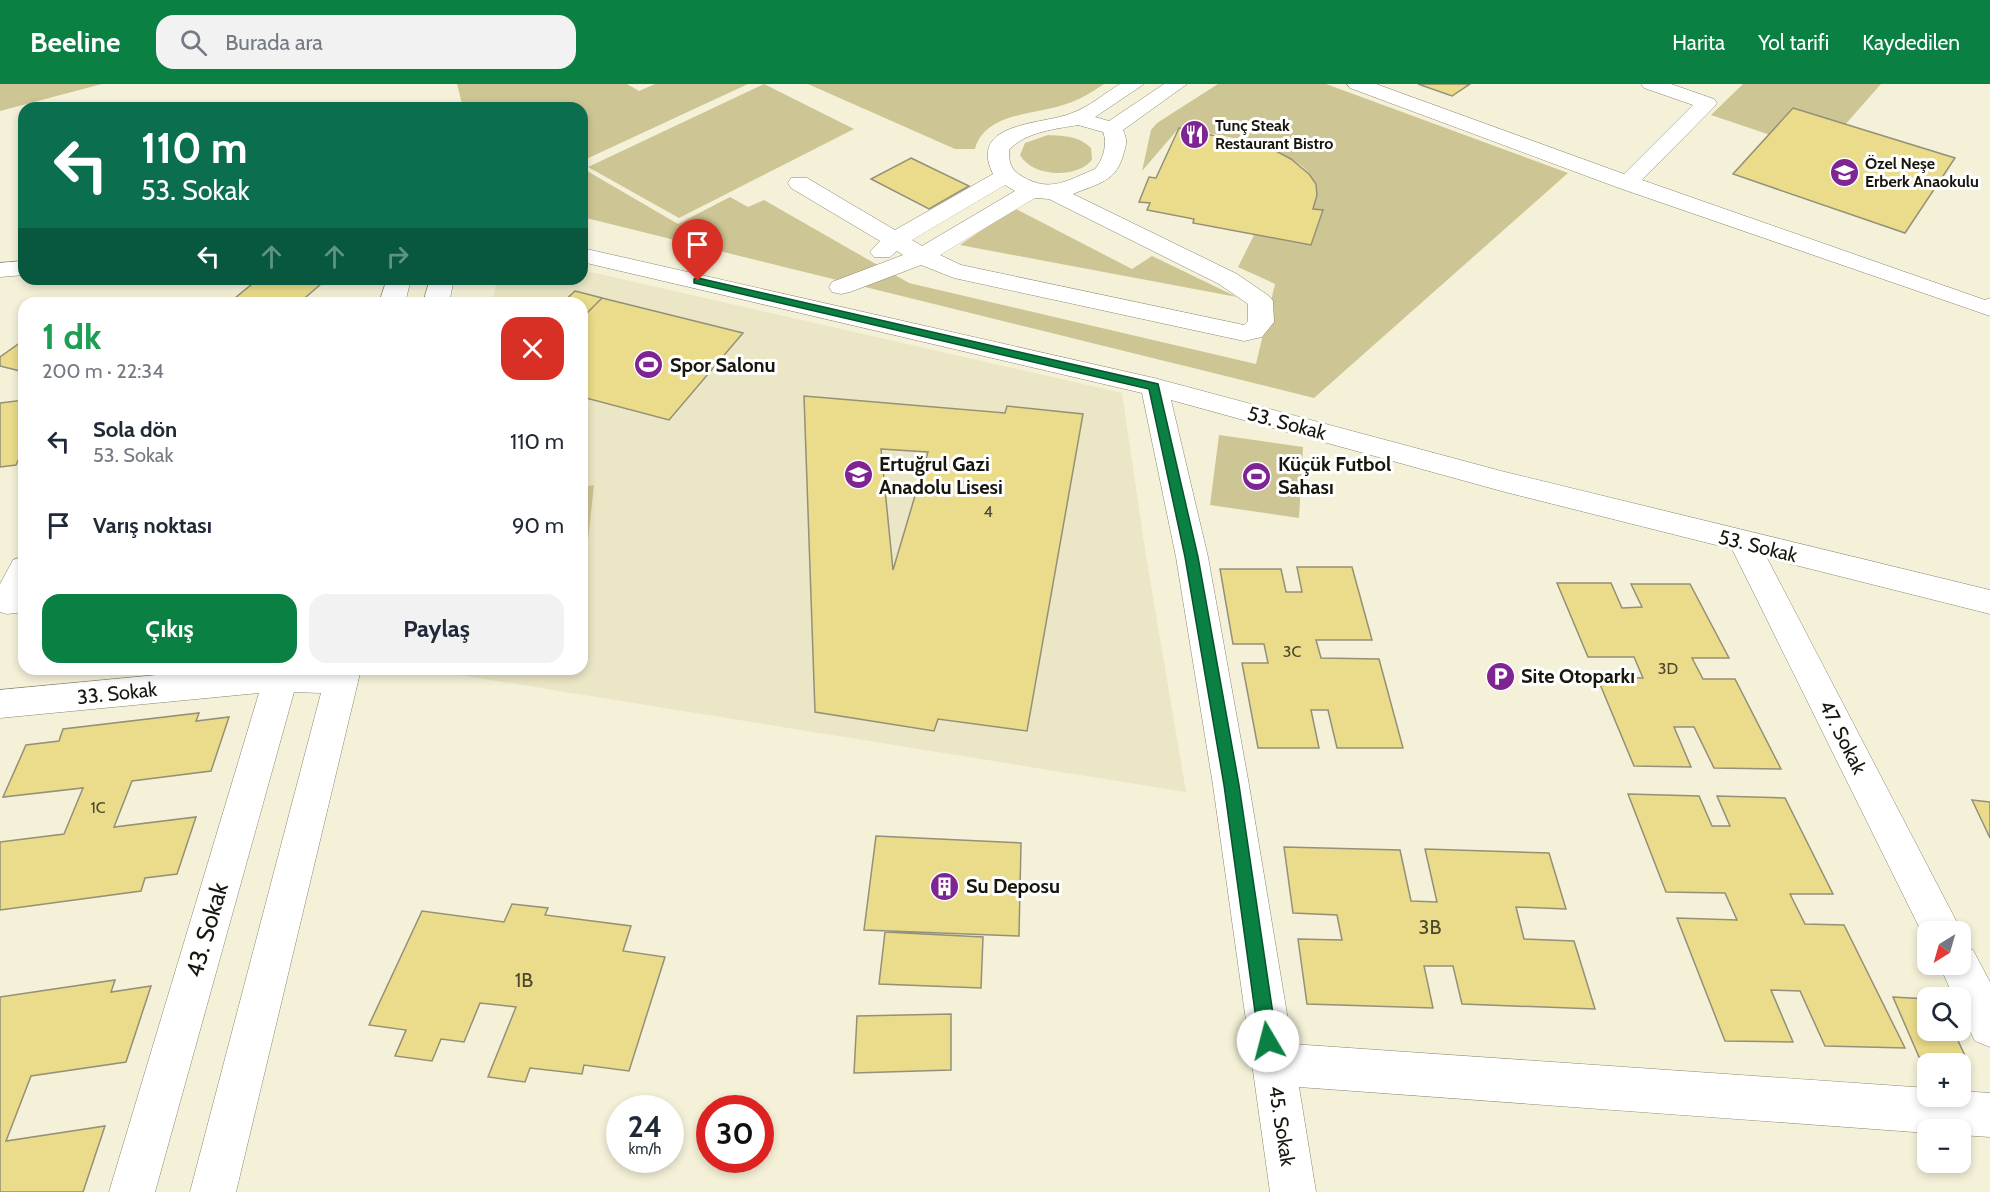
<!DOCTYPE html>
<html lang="tr">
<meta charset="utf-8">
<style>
body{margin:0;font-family:Cabin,sans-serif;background:#f2f2f3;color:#1f2937;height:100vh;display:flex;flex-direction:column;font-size:22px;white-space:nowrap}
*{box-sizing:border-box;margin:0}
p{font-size:20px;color:#747a83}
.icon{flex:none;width:33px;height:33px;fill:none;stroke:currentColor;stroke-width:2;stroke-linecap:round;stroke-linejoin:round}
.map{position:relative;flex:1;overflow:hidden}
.drawer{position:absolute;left:18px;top:213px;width:570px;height:378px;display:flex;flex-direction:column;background:#fff;border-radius:18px;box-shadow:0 3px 9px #0003}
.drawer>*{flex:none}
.hud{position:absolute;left:18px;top:18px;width:570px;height:183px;border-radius:18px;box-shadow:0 3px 9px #0003;background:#0b6e4f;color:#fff;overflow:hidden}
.needle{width:39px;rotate:217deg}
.buttons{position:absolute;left:1917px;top:837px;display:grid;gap:12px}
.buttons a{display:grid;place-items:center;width:54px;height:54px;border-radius:12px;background:#fff;box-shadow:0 3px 9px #0003;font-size:30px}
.speed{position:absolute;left:606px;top:1011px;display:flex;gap:12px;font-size:30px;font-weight:700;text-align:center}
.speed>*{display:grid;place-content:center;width:78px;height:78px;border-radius:50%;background:#fff;box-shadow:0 3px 9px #0003;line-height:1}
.speed small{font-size:15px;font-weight:400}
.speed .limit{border:9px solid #d22;background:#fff;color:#111}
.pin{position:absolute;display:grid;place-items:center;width:51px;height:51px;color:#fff;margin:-62px -26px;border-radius:50% 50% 50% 0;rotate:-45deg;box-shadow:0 0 6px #0007}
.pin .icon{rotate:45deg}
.me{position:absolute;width:66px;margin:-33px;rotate:352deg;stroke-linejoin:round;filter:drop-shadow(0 0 4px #0008)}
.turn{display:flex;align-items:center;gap:21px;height:126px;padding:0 24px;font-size:27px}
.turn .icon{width:78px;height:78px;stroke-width:2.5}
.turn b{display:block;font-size:42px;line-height:51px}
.lanes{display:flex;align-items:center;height:57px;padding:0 24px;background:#0003;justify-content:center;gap:30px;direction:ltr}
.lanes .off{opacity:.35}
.round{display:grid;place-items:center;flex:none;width:63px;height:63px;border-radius:18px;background:#f2f2f3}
.headline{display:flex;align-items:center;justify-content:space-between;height:102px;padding:0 24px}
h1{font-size:36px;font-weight:700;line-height:45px;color:#1e9e55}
.cta{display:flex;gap:12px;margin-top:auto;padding:12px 24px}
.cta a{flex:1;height:69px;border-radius:18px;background:#0b8043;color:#fff;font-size:24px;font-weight:700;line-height:69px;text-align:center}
.cta a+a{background:#f2f2f3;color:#1f2937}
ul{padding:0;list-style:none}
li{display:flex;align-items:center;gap:18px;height:84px;padding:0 24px}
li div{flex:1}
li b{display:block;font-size:22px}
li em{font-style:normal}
header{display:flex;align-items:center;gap:36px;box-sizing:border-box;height:84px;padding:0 30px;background:#0b8043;color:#fff}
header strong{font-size:28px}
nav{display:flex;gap:33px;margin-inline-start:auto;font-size:21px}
.search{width:420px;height:54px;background:#f2f2f3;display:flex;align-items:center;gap:15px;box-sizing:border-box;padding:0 21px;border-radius:18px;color:#747a83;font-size:22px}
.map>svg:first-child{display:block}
</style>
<header>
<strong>Beeline</strong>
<div class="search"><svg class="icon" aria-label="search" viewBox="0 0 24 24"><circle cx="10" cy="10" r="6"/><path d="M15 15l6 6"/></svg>Burada ara</div>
<nav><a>Harita</a><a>Yol tarifi</a><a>Kaydedilen</a></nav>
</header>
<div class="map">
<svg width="1990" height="1108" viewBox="0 0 1990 1108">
<rect width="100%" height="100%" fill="#f5f1d8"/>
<path fill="#ebe6c5" d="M582,186L1122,309L1146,472L1186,708L422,585H582V219H492L497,195H582Z"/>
<path fill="#cec594" d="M0,0H102L0,27Z
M457,0H627L639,7L655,0H748L582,77V24H463Z
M764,0L854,45L679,134L588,83Z
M808,0H1104C1092,8 1080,16 1066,20C1036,31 985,28 975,65H955Z
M1218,0H1326L1568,89L1314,314L582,133V84L678,140L730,113L748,123L764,116L909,199L1256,280L1275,200L1238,183L1255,149L1311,161L1323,126L1313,125C1315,117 1318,110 1316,102C1305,62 1213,50 1179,44L1142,87L1151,46L1157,39Z
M1743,0H1881L1821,68L1711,31Z
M1048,51C1065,52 1079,52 1091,64L1092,76C1076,95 1032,93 1020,71L1025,59Z
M1014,124L1132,185L1152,172L1237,213L960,161Z
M1219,351L1303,363L1299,434L1210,421Z
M594,401L582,511V403Z"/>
<path fill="#eadc8a" stroke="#949079" stroke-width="1.5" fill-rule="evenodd" d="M1418,0H1470L1452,12Z
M1793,24L1955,74L1905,149L1733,90Z
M1179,44L1270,64L1291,75L1309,90L1316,100L1317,111L1313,125L1323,126L1311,161L1193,139L1194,135L1147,126L1150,119L1139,118L1149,93L1156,94Z
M911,74L969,102L929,125L871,95Z
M258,195H295L321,200L299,219H229Z
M575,207L602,214L582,234V219H562Z
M602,214L743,249L669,336L582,313V234Z
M24,256V288L0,282V273Z
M804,312L1005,329L1007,322L1083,330L1027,647L938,635L934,647L815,628ZM881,365L928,368L893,486Z
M24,316V364L16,381L0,383V319Z
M1297,483H1352L1372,556H1316L1321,574L1379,575L1403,664H1337L1328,626H1311L1319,664H1258L1242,579H1268L1264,560H1233L1220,485H1281L1286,508H1302Z
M1557,499H1611L1622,524L1642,523L1631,500H1690L1729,574H1692L1703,595H1735L1781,685L1714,684L1694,643H1674L1691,683L1634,682L1597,593L1643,594L1634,573H1588Z
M199,629L196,637L229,633L211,687L132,697L114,743L196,733L177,790L145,794L141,807L0,826V758L64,750L83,704L3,713L26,661L59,657L63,645Z
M1628,710L1699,712L1712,742H1730L1717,712L1785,714L1833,810H1790L1805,840L1844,841L1905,964L1825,962L1800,907L1771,906L1793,958L1725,957L1677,834L1737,836L1725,809L1666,808Z
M1972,716L1990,718V754Z
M876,752L1021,759L1019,852L864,846Z
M1284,763L1400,766L1411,817L1437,818L1425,765L1549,769L1566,825L1516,823L1524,855L1574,857L1595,925L1462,920L1453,882H1424L1433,924L1307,920L1298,855L1342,856L1337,831L1293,829Z
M512,820L548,824L545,831L631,842L623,867L665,873L629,987L584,981L582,990L530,984L525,998L488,993L516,923L480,919L464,958L441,955L432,977L395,972L406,946L369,941L422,827L504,838Z
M885,848L983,853L981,904L879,900Z
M115,896L111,908L151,902L126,978L31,992L6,1057L105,1042L83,1108H0V913Z
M1893,913L1928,915V946H1953L1967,976L1919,973Z
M951,930V986L854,989L857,932Z"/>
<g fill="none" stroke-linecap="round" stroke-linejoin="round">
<defs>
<path id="minor" d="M1120,0H1144L1095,33L1109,37L1164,0H1187L1123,46C1127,55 1127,59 1124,68C1117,98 1099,99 1073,110L1237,190L1269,212L1273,217L1274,238L1262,253L1244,257L954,194L921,181L850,208L841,210L832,208L829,203L832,198L903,171L897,167L890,173H874L870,168L880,157L791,104L788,99L791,94H807L895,146L993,90C967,37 1044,41 1072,29C1089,23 1105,9 1120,0ZM1078,41L1103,48C1108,59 1103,76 1095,85C1068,96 1051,109 1023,93C1011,86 1009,80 1009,66C1025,48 1055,45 1078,41ZM1005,101L1015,107L922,162L912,156ZM1035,114L1049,115L1219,200L1248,220V237L1244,241L961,181L940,171Z
M1347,0H1376L1624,90L1693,21L1644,4L1641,0H1671L1714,15L1717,19L1714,23L1642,96L1985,216L1990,214V232L1619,104L1350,4Z
M582,164L1154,294L1505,388L1990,506V530L1767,474L1962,848L1960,851V848H1928V861L1732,465L1505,408L1171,316L1208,473L1249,701L1292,960L1928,1004V1012H1960V1007L1990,1009V1053L1960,1051V1046H1928V1049L1299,1003L1316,1108H1270L1213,701L1176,473L1142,309L582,178Z
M24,177V191L0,193V179Z
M387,195H411L405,219H379Z
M430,195H454L449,219H423Z
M24,472V528L7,530L0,528V500L13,476Z
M220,585H361L236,1108H190L321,609L294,608L155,1108H109L259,609L0,634V606Z
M1960,861L1973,866L1990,898V963L1975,957L1960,927V914H1954L1939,880H1960Z"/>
</defs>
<use href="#minor" stroke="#8a8670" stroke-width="1"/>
<use href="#minor" fill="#fff" fill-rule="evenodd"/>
</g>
<path fill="#0b8043" stroke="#07532c" stroke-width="1.5" d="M698,194L1158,300L1198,473L1239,701L1277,957L1274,963L1268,965L1262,963L1259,957L1224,701L1185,473L1149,305L694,199V195Z"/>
<defs>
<symbol id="restaurant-disc" viewBox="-11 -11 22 22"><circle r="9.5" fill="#7e2592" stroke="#fff"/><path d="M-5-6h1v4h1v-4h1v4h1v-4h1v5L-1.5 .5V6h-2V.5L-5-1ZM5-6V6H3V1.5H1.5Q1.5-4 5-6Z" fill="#fff"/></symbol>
<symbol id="school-disc" viewBox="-11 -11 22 22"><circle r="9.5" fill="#7e2592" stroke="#fff"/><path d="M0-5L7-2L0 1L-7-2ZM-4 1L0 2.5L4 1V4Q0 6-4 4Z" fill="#fff"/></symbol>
<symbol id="stadium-disc" viewBox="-11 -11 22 22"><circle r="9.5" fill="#7e2592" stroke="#fff"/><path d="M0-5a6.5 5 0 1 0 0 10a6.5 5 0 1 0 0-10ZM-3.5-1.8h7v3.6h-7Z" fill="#fff"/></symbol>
<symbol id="parking-disc" viewBox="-11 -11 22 22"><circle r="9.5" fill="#7e2592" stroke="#fff"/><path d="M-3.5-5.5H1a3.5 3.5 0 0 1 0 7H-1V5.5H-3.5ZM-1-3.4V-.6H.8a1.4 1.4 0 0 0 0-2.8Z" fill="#fff"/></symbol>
<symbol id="building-disc" viewBox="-11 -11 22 22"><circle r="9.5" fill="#7e2592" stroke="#fff"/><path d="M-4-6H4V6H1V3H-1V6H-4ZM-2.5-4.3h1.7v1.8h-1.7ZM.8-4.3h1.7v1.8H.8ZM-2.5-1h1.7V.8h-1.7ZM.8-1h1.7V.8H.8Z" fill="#fff"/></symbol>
</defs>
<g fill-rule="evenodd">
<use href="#restaurant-disc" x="1178" y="34" width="33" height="33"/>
<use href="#school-disc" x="1828" y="72" width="33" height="33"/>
<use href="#stadium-disc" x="632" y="264" width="33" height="33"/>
<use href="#school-disc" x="842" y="374" width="33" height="33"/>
<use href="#stadium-disc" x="1240" y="376" width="33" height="33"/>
<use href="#parking-disc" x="1484" y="576" width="33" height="33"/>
<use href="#building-disc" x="928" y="786" width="33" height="33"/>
</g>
<g text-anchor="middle" stroke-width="6" stroke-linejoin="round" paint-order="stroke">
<g font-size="16" font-weight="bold" fill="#18170e" stroke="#fff" text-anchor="start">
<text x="1215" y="47">Tunç Steak<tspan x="1215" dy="18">Restaurant Bistro</tspan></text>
<text x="1865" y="85">Özel Neşe<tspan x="1865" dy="18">Erberk Anaokulu</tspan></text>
</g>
<g font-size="16" fill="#4c482d">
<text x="988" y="433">4</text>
<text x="1292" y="573">3C</text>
<text x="1668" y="590">3D</text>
<text x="98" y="729">1C</text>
</g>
<g font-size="20" font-weight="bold" fill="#18170e" stroke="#fff" text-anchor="start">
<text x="670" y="288">Spor Salonu</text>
<text x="879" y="387">Ertuğrul Gazi<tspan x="879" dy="23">Anadolu Lisesi</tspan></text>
<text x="1278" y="387">Küçük Futbol<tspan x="1278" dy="23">Sahası</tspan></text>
<text x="1521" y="599">Site Otoparkı</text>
<text x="966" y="809">Su Deposu</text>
</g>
<g font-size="20" fill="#18170e" stroke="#fff">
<text transform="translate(1287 339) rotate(15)" y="7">53. Sokak</text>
<text transform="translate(1758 462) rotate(14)" y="7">53. Sokak</text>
<text transform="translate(117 609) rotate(-6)" y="7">33. Sokak</text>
<text transform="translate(1843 653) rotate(63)" y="7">47. Sokak</text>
<text transform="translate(1282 1042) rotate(81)" y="7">45. Sokak</text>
</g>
<g font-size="20" fill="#4c482d">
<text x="1430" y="850">3B</text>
<text x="524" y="903">1B</text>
</g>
<g font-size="24" fill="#18170e" stroke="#fff">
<text transform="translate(207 846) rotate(-74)" y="8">43. Sokak</text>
</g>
</g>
</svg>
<div class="buttons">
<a><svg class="needle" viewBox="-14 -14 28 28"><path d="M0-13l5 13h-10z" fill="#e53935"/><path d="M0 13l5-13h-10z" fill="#747a83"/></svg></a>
<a><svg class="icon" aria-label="search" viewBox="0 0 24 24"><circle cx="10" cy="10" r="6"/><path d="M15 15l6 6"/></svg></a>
<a>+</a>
<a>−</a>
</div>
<div class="speed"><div>24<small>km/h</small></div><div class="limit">30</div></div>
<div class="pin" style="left:698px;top:197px;background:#d93025"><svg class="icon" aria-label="arrive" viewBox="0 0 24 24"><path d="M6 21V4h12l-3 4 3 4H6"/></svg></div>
<svg class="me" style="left:1268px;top:957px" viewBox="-20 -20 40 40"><circle r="19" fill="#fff"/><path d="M0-13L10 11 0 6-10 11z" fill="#0b8043"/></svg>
<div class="hud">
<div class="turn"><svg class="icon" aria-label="left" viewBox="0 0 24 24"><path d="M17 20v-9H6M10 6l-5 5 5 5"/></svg><div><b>110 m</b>53. Sokak</div></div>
<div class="lanes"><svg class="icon" aria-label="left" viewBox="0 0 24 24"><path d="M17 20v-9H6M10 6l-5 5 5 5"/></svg><svg class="icon off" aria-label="ahead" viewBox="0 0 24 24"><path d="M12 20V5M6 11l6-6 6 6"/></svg><svg class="icon off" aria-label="ahead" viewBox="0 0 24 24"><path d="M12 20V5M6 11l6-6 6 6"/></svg><svg class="icon off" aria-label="right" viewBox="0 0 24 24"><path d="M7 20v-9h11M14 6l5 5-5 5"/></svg></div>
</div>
<section class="drawer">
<div class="headline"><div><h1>1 dk</h1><p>200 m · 22:34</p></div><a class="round" style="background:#d93025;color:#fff"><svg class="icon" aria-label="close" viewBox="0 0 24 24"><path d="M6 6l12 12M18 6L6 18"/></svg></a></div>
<ul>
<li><svg class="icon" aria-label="left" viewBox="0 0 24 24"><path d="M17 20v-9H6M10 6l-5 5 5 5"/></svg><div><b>Sola dön</b><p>53. Sokak</p></div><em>110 m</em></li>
<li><svg class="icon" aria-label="arrive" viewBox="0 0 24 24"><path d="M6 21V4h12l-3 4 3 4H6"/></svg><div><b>Varış noktası</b></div><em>90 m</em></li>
</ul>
<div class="cta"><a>Çıkış</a><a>Paylaş</a></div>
</section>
</div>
